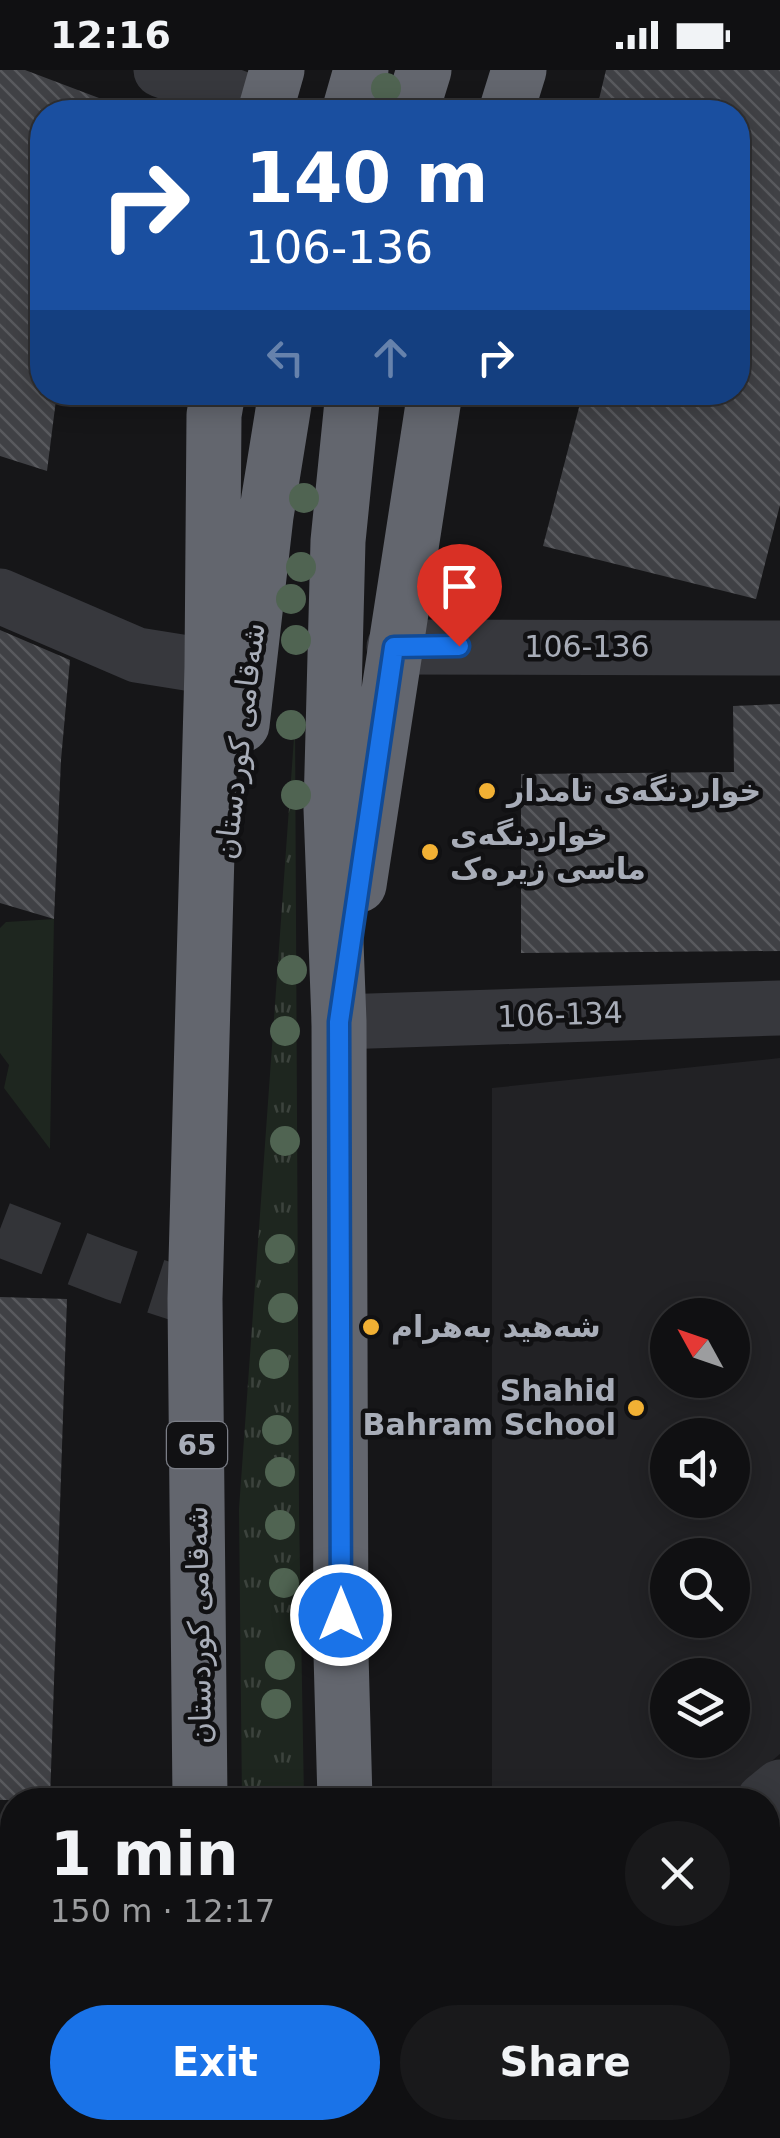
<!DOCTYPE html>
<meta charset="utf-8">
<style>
body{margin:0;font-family:"DejaVu Sans","Noto Naskh Arabic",sans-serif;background:#19191b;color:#f1f3f6;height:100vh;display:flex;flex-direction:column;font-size:38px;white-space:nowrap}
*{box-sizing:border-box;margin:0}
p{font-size:32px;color:#9c9d9f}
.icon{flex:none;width:55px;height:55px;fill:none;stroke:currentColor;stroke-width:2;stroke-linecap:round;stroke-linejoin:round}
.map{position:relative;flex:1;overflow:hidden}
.panel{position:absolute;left:0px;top:1718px;width:780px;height:352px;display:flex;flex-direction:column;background:#101012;border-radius:40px 40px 0 0;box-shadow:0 5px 25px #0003,0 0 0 2px #303032}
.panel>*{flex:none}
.hud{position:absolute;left:30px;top:30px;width:720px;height:305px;border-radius:40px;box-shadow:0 5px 25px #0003,0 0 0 2px #303032;background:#1a4fa0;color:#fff;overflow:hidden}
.needle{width:65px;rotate:310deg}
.controls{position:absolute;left:650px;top:1228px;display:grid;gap:20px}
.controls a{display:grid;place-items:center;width:100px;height:100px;border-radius:50%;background:#101012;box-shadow:0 5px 25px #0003,0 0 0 2px #303032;font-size:50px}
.pin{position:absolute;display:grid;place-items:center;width:85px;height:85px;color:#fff;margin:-102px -42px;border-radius:50% 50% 50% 0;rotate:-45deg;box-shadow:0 0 10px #0007}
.pin .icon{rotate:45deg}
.me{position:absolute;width:110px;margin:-55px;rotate:0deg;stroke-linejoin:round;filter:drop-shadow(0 0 8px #0008)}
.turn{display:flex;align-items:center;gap:35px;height:210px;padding:0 50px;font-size:45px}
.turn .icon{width:130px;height:130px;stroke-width:2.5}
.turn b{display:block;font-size:70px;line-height:85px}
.lanes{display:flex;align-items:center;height:95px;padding:0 50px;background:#0003;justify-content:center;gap:50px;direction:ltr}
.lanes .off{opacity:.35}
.round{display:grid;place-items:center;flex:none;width:105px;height:105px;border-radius:52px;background:#19191b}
.summary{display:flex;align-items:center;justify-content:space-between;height:170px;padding:0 50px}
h1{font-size:60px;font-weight:600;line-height:75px}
.action{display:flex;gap:20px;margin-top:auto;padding:20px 50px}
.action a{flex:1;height:115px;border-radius:60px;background:#1a73e8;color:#fff;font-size:40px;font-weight:600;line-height:115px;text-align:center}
.action a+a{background:#19191b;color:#f1f3f6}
.status{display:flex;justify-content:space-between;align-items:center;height:70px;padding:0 50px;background:#101012;direction:ltr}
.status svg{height:28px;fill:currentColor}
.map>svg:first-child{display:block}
</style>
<div class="status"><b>12:16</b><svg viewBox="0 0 49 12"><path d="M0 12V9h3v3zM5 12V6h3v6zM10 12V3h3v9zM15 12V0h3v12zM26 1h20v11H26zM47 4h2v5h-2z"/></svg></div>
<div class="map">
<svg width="780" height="2068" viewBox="0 0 780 2068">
<defs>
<pattern id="grass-tufts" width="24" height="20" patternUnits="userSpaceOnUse" patternTransform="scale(2.5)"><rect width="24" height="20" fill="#1e261f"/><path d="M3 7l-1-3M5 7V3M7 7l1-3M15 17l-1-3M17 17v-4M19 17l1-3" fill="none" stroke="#3c433d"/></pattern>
<pattern id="building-back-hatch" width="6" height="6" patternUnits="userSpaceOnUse" patternTransform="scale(2.5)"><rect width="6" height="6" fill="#404145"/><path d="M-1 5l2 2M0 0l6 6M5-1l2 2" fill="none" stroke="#595a5e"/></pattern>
</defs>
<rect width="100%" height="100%" fill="#161618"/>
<path fill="#222225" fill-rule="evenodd" d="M780,988V1684L726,1730H492V1018ZM668,1245H732V1310H668ZM668,1365H732V1430H668ZM668,1485H732V1550H668ZM668,1605H732V1670H668Z"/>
<path fill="url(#grass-tufts)" d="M295,654L299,1443L304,1730H242L239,1439Z
M260,2058H323L324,2068H261Z"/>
<path fill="#1e261f" d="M54,849L50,1079L4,1018L9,995L0,983V858L6,852Z"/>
<path fill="url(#building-back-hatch)" d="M0,0H25L128,39L127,42H42V322H57L47,401L0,386Z
M606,0H780V435L756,529L543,476L583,322H738V42H596Z
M0,560L70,590L61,690L54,849L0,833Z
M780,634V881L521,883V704L734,702L733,636Z
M0,1227L67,1229L50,1730H0Z"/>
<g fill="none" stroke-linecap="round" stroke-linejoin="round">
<path stroke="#333438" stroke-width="55" stroke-dasharray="55 28" stroke-linecap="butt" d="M0,1159L115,1203L195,1229"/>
<path stroke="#37383d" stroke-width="28" d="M684,2058L694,2068"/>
<path stroke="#37383d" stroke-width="55" d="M161,0L266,38
M0,526L137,585L212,597
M394,577L780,578
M339,952L780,938
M764,1730L780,1717"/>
<path stroke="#45474d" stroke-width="55" d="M0,1931L12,1930
M0,2037L12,2038
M111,2058L139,2068"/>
<path stroke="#63666e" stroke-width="55" d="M265,42L277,0
M349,42L361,0
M411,42L424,0
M506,42L519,0
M242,655L266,446L286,322
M359,815L435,322
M200,1730L195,1229L212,597L214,345L218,322
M345,1730L341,1584L339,952L331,739L338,471L353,322
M214,2058V2068
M361,2058L362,2068"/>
</g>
<g fill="#506452">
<circle cx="386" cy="18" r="15"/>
<circle cx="304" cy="428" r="15"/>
<circle cx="301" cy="497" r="15"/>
<circle cx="291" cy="529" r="15"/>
<circle cx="296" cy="570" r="15"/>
<circle cx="291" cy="655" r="15"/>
<circle cx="296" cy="725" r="15"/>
<circle cx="292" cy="900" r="15"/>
<circle cx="285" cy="961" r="15"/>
<circle cx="285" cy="1071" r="15"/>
<circle cx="280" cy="1179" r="15"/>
<circle cx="283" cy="1238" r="15"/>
<circle cx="274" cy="1294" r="15"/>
<circle cx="277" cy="1360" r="15"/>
<circle cx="280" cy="1402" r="15"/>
<circle cx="280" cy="1455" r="15"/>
<circle cx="284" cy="1513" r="15"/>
<circle cx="280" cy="1595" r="15"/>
<circle cx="276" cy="1634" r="15"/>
</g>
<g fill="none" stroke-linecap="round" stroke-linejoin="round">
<defs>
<path id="route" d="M341,1545L339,952L394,577L459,576"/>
</defs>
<use href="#route" stroke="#114b97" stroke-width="25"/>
<use href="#route" stroke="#1a73e8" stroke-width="18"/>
</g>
<g fill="#f2b134" stroke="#111113" stroke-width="4">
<circle cx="487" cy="721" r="10"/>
<circle cx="430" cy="782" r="10"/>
<circle cx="371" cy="1257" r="10"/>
<circle cx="636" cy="1338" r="10"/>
</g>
<g text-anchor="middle" stroke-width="9" stroke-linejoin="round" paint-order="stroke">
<rect fill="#111113" stroke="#7b7e86" stroke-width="2.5" x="167" y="1352" width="60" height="46" rx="8"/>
<g font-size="28" font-weight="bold" fill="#a8adb8">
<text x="197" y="1385">65</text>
</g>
<g font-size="30" fill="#a8adb8" stroke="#111113">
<text x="587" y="587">106-136</text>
<text transform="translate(240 671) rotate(-83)" y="10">شەقامی کوردستان</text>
<text transform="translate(560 945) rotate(-2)" y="10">106-134</text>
<text transform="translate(199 1555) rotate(-91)" y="10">شەقامی کوردستان</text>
</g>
<g font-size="30" font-weight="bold" fill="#a8adb8" stroke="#111113" text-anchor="start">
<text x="507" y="731">خواردنگەی تامدار</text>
<text x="450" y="775">خواردنگەی<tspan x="450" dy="34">ماسی زیرەک</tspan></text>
<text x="391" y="1267">شەهید بەهرام</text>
<text x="616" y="1331" text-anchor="end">Shahid<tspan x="616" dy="34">Bahram School</tspan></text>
</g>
</g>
</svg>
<div class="controls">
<a><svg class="needle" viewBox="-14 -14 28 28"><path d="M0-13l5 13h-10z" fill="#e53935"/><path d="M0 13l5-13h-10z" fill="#9c9d9f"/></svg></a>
<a><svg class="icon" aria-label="sound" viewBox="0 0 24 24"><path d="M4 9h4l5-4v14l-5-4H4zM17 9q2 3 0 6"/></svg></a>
<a><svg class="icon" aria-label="search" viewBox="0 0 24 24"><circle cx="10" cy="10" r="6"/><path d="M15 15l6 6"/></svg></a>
<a><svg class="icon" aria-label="layers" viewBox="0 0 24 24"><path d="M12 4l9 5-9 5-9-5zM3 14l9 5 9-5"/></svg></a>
</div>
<div class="pin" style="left:459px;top:576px;background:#d93025"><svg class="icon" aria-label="arrive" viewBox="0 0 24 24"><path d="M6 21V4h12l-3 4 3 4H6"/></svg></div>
<svg class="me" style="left:341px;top:1545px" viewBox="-20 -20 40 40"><circle r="17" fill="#1a73e8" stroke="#fff" stroke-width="3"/><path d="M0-11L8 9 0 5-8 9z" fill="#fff"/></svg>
<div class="hud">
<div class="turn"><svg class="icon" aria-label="right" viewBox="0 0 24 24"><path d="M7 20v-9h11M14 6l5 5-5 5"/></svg><div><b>140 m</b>106-136</div></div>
<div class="lanes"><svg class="icon off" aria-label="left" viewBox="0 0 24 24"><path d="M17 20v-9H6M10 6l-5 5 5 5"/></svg><svg class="icon off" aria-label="ahead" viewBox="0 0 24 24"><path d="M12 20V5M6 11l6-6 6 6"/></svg><svg class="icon" aria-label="right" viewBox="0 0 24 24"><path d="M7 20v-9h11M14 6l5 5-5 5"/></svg></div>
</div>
<section class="panel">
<div class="summary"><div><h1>1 min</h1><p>150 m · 12:17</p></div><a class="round"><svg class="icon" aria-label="close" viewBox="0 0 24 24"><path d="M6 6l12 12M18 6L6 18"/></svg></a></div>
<div class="action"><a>Exit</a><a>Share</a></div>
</section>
</div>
